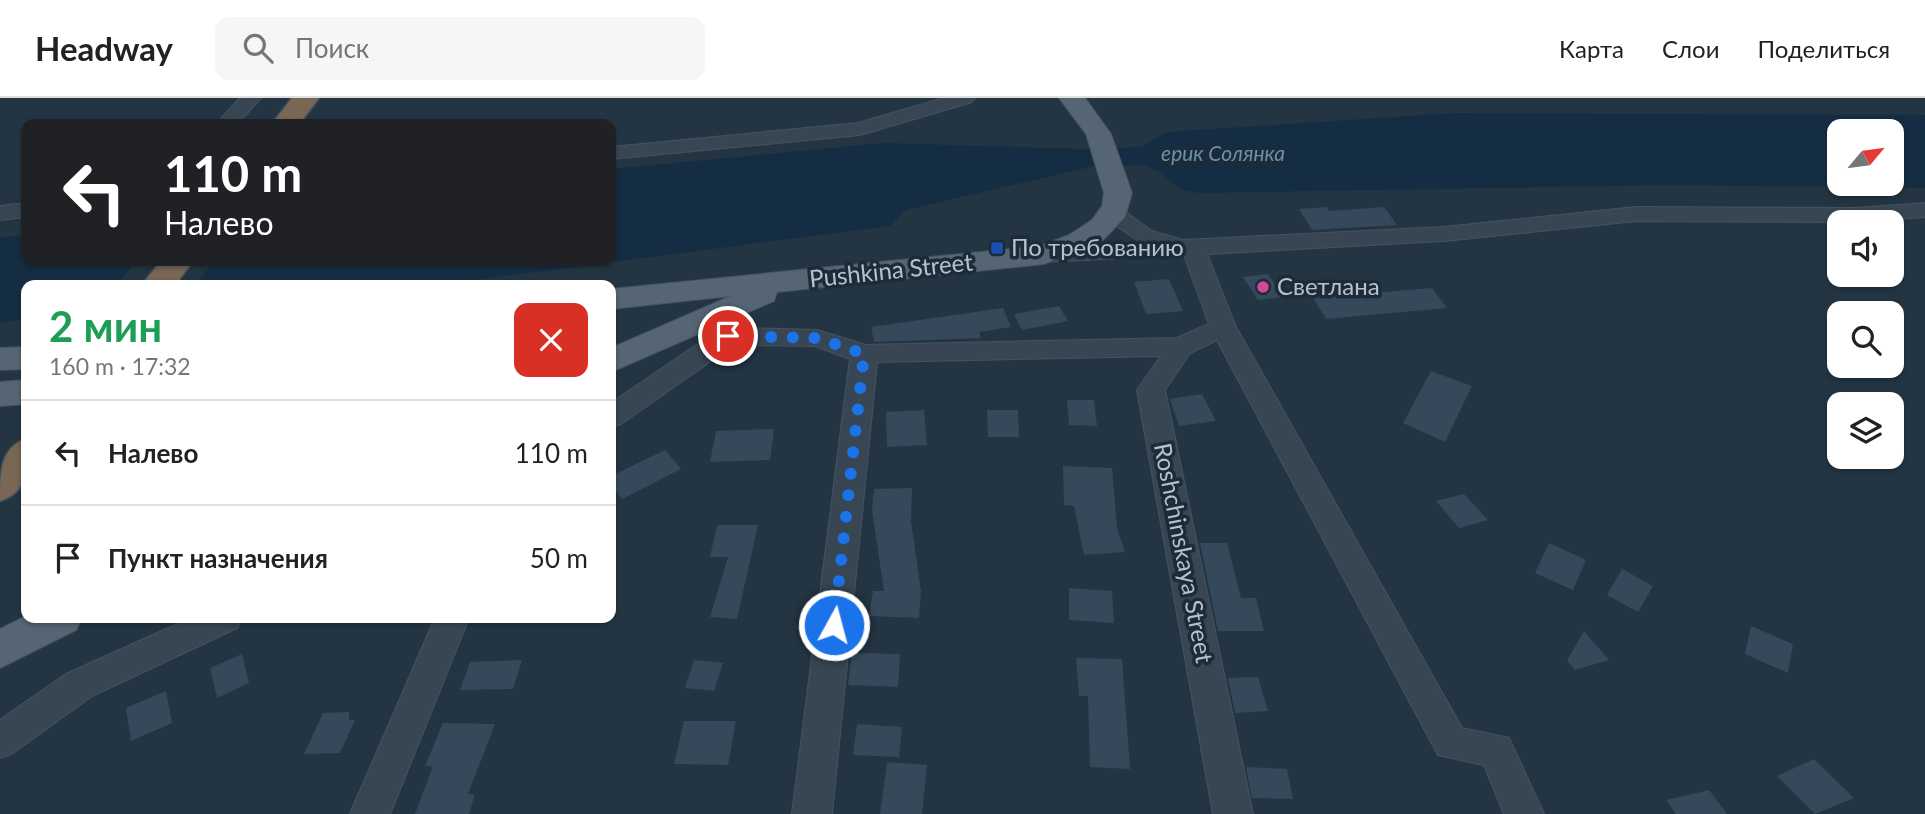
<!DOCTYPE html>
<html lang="ru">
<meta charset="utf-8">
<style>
body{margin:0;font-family:Lato,sans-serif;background:#f6f6f6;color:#222;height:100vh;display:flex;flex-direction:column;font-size:26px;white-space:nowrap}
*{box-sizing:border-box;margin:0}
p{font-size:23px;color:#767676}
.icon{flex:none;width:38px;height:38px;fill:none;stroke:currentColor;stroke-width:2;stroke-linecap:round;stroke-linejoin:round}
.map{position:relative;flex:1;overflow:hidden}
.details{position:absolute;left:21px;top:182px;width:595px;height:343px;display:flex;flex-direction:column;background:#fff;border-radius:14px;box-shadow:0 2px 5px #0004}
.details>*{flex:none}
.guide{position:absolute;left:21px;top:21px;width:595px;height:147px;border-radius:14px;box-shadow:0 2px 5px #0004;background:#202124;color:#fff;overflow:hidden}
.needle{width:46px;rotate:61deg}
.buttons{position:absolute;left:1827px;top:21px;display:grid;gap:14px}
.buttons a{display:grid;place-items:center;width:77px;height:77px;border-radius:14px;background:#fff;box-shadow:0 2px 5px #0004;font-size:35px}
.pin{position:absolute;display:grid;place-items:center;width:60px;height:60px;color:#fff;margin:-30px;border:4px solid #fff;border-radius:50%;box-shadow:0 2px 7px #0007}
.me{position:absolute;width:77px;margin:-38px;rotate:7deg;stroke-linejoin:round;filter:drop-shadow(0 0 5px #0008)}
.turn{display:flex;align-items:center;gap:24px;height:147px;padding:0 28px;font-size:32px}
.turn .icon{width:91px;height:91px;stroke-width:2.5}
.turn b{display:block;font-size:49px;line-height:60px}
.round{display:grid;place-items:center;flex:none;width:74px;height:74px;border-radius:14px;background:#f6f6f6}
.overview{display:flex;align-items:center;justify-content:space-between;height:119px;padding:0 28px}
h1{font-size:42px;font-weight:700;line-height:52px;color:#1e9e55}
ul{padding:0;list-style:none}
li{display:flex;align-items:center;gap:21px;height:105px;padding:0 28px;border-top:2px solid #e0e0e0}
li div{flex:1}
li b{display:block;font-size:26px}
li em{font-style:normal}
header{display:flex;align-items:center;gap:42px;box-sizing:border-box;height:98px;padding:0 35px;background:#fff;border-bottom:2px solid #e0e0e0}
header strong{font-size:33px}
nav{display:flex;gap:38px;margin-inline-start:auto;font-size:24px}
.search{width:490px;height:63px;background:#f6f6f6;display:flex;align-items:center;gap:18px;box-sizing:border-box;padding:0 24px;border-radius:14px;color:#767676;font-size:26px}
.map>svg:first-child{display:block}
</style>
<header>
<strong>Headway</strong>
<div class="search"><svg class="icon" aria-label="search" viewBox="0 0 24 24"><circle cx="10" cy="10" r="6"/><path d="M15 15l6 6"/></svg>Поиск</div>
<nav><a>Карта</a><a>Слои</a><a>Поделиться</a></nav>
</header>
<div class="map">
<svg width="1925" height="716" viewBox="0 0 1925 716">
<rect width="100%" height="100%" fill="#233543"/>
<path fill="#152d43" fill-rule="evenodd" d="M1454,15L1925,17V90L1668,87L1199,95L1181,92L1161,75L1144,67L1094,68L906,112L890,128L434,187H26V221L0,225V139L26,138V163H611V71L884,45L1086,51L1142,49L1167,34ZM1839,33H1892V86H1839Z"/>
<path fill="#233543" d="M136,163H214L196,187H116Z"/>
<path fill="#35495a" d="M1327,109L1329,113L1384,109L1397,127L1312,132L1299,111Z
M1268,176L1283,199L1258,202L1243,179Z
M1169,181L1183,213L1146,216L1134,184Z
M1432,190L1447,210L1326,221L1313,200Z
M1059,208L1068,223L1022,232L1014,216Z
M1003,210L1011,229L979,234L981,240L874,244L871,229Z
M1431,273L1472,288L1445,344L1403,325Z
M1202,296L1216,323L1179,328L1170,301Z
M1067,302H1094L1097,328L1069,327Z
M924,312L927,347L887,349L886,314Z
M987,312H1018L1019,339H988Z
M774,331L770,362L710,364L716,333Z
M665,352L681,371L622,401L611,386V378Z
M1063,368L1112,370L1117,430L1125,454L1084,457L1074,408L1064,407Z
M912,390L911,423L921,493L919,520L869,518L873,493H884L872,412L874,391Z
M1464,396L1488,422L1459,430L1436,403Z
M717,427H758L737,521L710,519L728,459H710Z
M1200,445H1227L1241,500H1256L1264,533H1218Z
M1549,445L1586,462L1573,492L1535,475Z
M1622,471L1653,488L1638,514L1607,497Z
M1069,490L1112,493L1114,525L1069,522Z
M1751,528L1793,546L1788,575L1745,556Z
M1584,533L1609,562L1575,572L1567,562Z
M852,555L900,556L898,589L848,587Z
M242,556L249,585L217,600L210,570Z
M1076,560L1122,561L1130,671L1090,669L1088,598H1079Z
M522,562L513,591L460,592L470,564Z
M694,562L723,565L714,593L685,590Z
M1258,579L1268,613L1235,615L1228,580Z
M166,593L172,625L131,643L126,610Z
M349,614V622H355L340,655L304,656L323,615Z
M684,623H736L728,667L674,666Z
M443,625L495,626L468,696H475L469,716H415L433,668H425Z
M857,626L902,629L899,659L853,657Z
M1814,661L1854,700L1815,716L1777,678Z
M887,664L927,667L922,716H880Z
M1246,669L1287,671L1293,701L1252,700Z
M1709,692L1727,716H1676L1666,702Z"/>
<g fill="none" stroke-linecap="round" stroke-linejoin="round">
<defs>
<path id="minor" d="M240,0H261L237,26H216Z
M944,0H975L972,4L860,37L611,61V49L858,25Z
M26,105V119L0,122V108Z
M1925,105V119L1857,124L1636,123L1444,143L1207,156L1236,229L1462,630L1509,640L1544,716H1504L1484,667L1438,657L1217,242L1190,255L1165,292L1253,716H1213L1137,292L1161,258L877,264L832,716H792L850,261L815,248L734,247L621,326L611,329V305L714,235L713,220L717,214H735L740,230L817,232L866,247L1177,240L1209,226L1184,157L1044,164L1035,162L1032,157L1035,152L1044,150L1142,145L1104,120L1100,115L1104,110H1120L1152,133L1183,142L1444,129L1636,109L1857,110Z
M191,520H242L237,530L92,598L13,655L0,660V622L66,576Z
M435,520H469L390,716H350Z"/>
<path id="major" d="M1059,0H1085L1111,36L1132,95L1125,119L1102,143L1044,166L777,194L774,203L611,274V250L731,198L611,211V191L1040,148L1069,137L1092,122L1102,108L1104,95L1086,36Z
M26,249V271L0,272V250Z
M26,282V306L0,308V284Z
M26,518L82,520L76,532L0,570V531Z"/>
<path id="highway" d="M292,0H319L299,26H272Z
M161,163H193L175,187H142Z
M26,341C27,368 30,393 0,403C0,375 0,350 26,341Z"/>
</defs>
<use href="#minor" stroke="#45525f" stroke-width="2"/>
<use href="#major" stroke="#45525f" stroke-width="2"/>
<use href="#highway" stroke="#43515d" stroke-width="3"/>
<use href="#minor" fill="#384653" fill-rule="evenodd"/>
<use href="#major" fill="#566573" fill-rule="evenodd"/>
<use href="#highway" fill="#796654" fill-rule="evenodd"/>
</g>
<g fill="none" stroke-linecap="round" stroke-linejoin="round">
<path stroke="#1a73e8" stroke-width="12" stroke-dasharray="0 21.6" d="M728,238L817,240L864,256L834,527"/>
</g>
<rect fill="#1a4fb4" stroke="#1d2b38" stroke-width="2.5" x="990" y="143" width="14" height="14" rx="3.5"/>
<circle fill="#d1479c" stroke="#1d2b38" stroke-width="2.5" cx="1263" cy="189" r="7"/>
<g text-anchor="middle" stroke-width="7" stroke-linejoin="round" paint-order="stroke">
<g font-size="21" font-style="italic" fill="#6b90af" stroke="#1d2b38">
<text x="1223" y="63">ерик Солянка</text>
</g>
<g font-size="24" fill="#b5c1cd" stroke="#1d2b38" text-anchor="start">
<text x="1011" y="158">По требованию</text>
<text x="1277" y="197">Светлана</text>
</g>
<g font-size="24" fill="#b5c1cd" stroke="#1d2b38">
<text transform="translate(891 173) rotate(-6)" y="8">Pushkina Street</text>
<text transform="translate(1183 455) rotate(79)" y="8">Roshchinskaya Street</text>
</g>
</g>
</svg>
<div class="buttons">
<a><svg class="needle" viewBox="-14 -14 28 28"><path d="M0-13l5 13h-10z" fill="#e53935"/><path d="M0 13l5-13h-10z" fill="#767676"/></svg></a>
<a><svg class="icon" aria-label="sound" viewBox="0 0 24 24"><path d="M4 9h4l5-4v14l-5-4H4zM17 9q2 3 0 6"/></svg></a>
<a><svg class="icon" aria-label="search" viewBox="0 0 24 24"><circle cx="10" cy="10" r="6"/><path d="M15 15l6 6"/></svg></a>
<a><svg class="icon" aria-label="layers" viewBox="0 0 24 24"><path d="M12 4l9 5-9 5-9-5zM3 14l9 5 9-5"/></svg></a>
</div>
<div class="pin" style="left:728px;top:238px;background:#d93025"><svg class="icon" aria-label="arrive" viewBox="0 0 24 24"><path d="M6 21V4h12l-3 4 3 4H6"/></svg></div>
<svg class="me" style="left:834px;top:527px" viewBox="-20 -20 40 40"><circle r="17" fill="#1a73e8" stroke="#fff" stroke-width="3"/><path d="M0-11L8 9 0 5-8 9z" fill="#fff"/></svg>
<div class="guide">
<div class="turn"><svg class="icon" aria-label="left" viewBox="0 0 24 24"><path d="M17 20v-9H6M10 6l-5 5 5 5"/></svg><div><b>110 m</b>Налево</div></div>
</div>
<section class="details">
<div class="overview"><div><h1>2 мин</h1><p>160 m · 17:32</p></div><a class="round" style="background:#d93025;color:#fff"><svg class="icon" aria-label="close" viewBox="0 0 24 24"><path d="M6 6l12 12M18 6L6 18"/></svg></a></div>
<ul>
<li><svg class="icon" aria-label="left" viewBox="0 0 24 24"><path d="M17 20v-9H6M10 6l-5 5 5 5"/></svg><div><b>Налево</b></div><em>110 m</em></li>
<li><svg class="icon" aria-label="arrive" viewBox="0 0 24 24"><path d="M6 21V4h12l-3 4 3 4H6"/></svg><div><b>Пункт назначения</b></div><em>50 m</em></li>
</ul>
</section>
</div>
